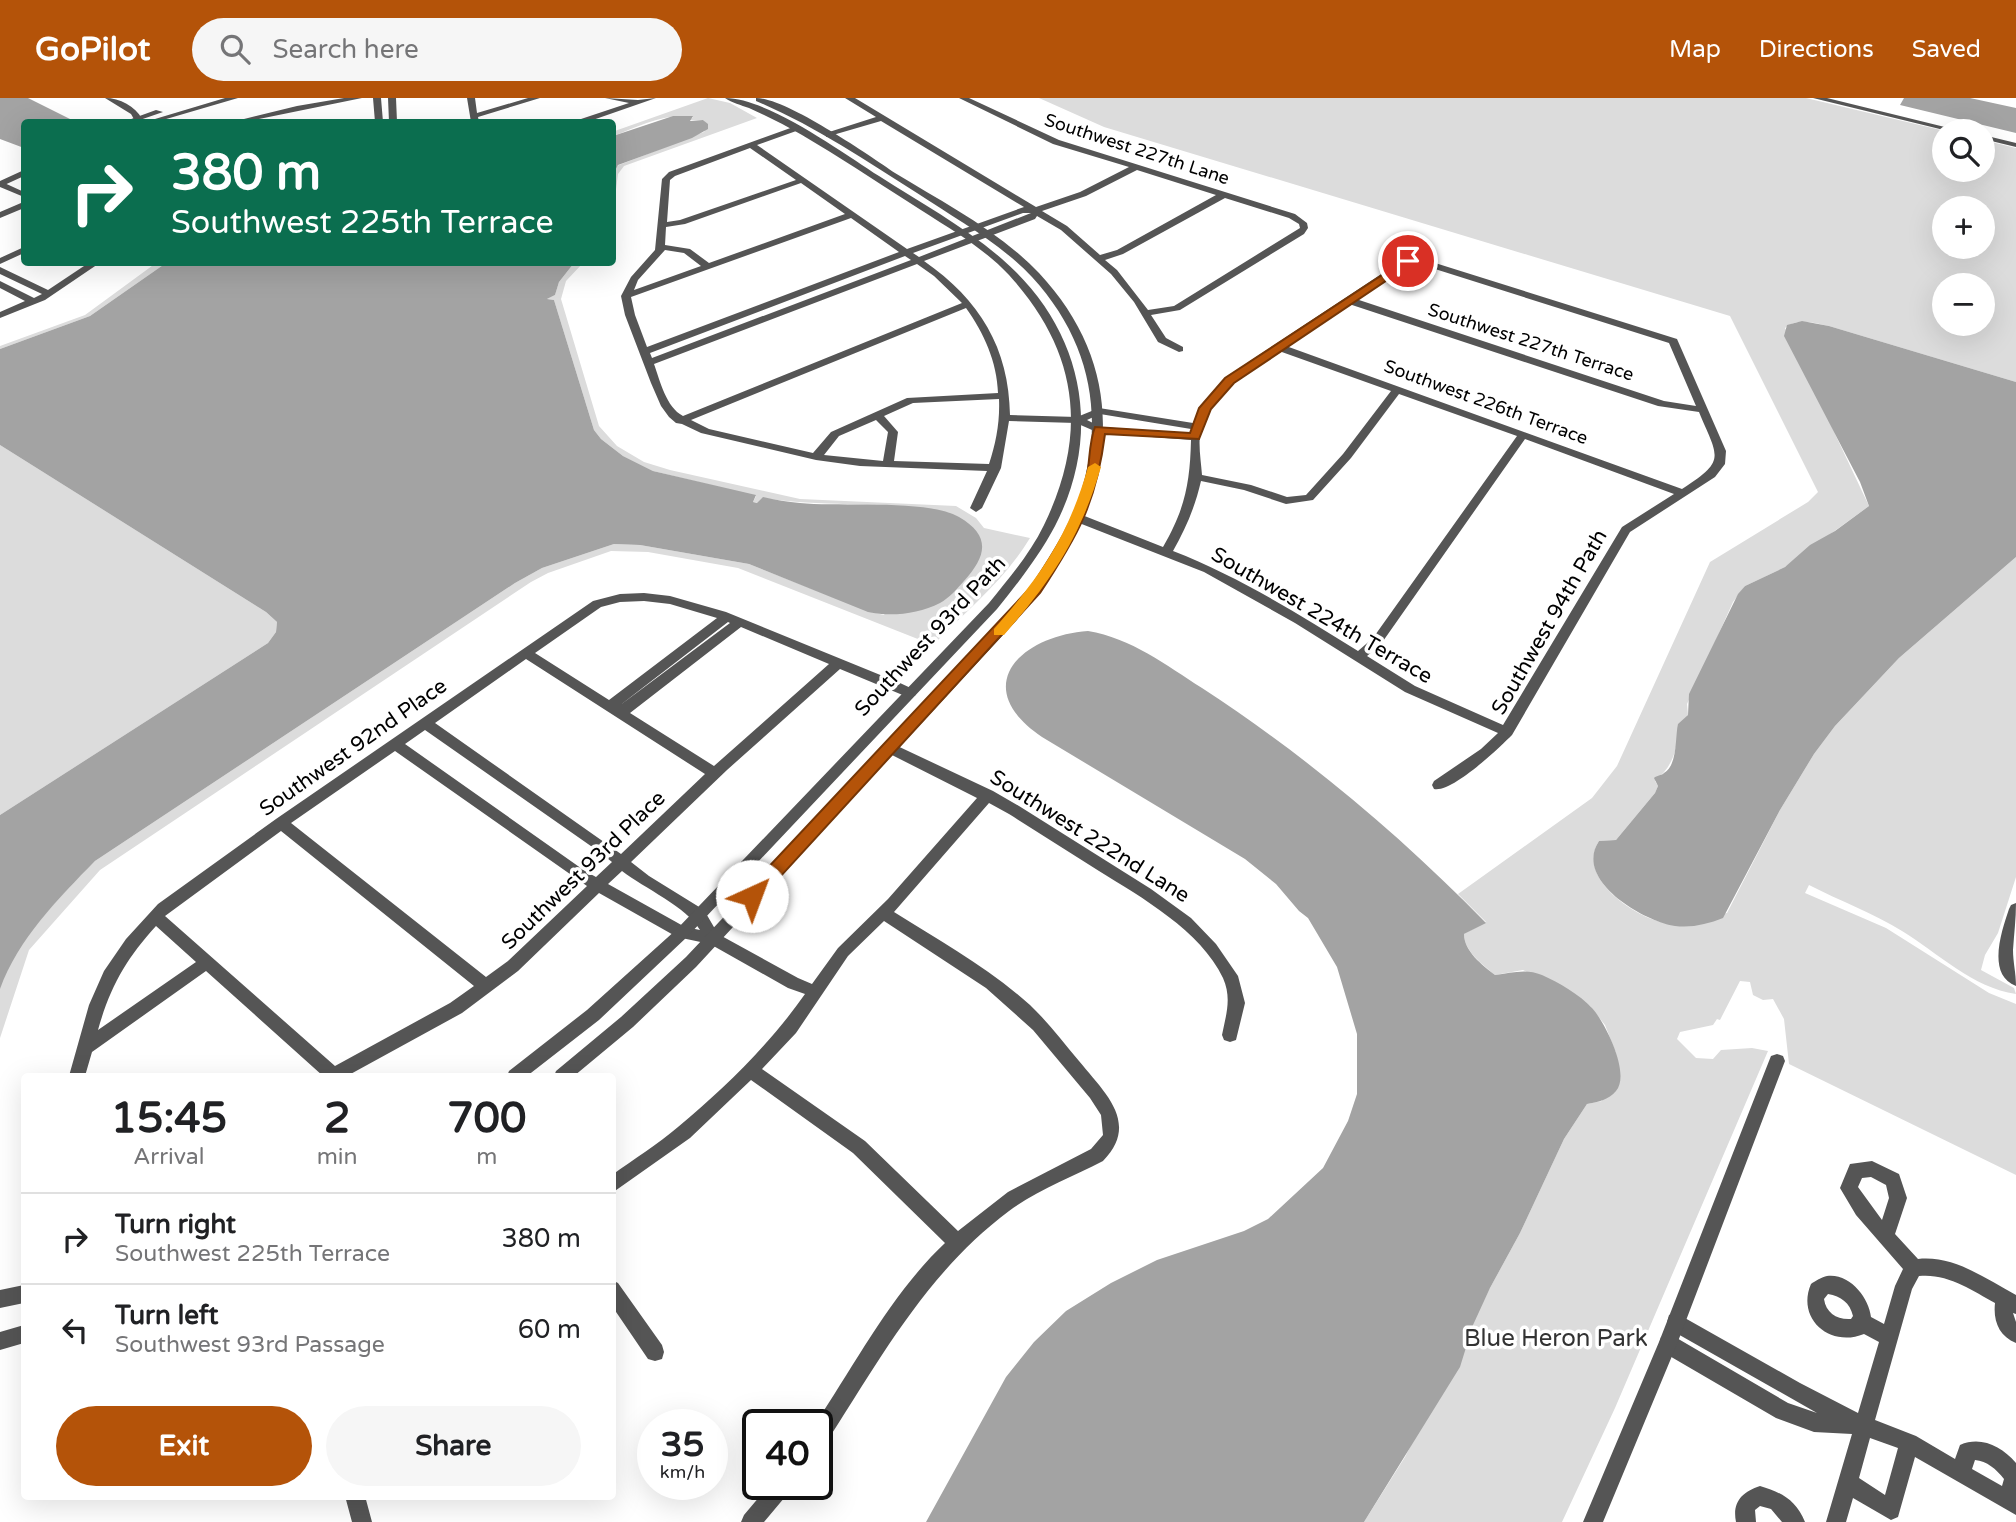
<!DOCTYPE html>
<meta charset="utf-8">
<style>
body{margin:0;font-family:"Varela Round",sans-serif;background:#f6f6f6;color:#202124;height:100vh;display:flex;flex-direction:column;font-size:26px;white-space:nowrap}
*{box-sizing:border-box;margin:0}
p{font-size:23px;color:#757577}
.icon{flex:none;width:38px;height:38px;fill:none;stroke:currentColor;stroke-width:2;stroke-linecap:round;stroke-linejoin:round}
.map{position:relative;flex:1;overflow:hidden}
.drawer{position:absolute;left:21px;top:975px;width:595px;height:427px;display:flex;flex-direction:column;background:#fff;border-radius:7px;box-shadow:0 7px 28px #0002}
.drawer>*{flex:none}
.banner{position:absolute;left:21px;top:21px;width:595px;height:147px;border-radius:7px;box-shadow:0 7px 28px #0002;background:#0b6e4f;color:#fff;overflow:hidden}
.fabs{position:absolute;left:1932px;top:21px;display:grid;gap:14px}
.fabs a{display:grid;place-items:center;width:63px;height:63px;border-radius:50%;background:#fff;box-shadow:0 7px 28px #0002;font-size:35px}
.speed{position:absolute;left:637px;top:1311px;display:flex;gap:14px;font-size:35px;font-weight:700;text-align:center}
.speed>*{display:grid;place-content:center;width:91px;height:91px;border-radius:50%;background:#fff;box-shadow:0 7px 28px #0002;line-height:1}
.speed small{font-size:18px;font-weight:400}
.speed .limit{border:4px solid #111;border-radius:10px;background:#fff;color:#111}
.pin{position:absolute;display:grid;place-items:center;width:60px;height:60px;color:#fff;margin:-30px;border:4px solid #fff;border-radius:50%;box-shadow:0 2px 7px #0007}
.me{position:absolute;width:77px;margin:-38px;rotate:43deg;stroke-linejoin:round;filter:drop-shadow(0 0 5px #0008)}
.turn{display:flex;align-items:center;gap:24px;height:147px;padding:0 35px;font-size:32px}
.turn .icon{width:91px;height:91px;stroke-width:2.5}
.turn b{display:block;font-size:49px;line-height:60px}
.eta{display:flex;justify-content:space-evenly;align-items:center;height:119px;text-align:center}
.eta b{font-size:42px;font-weight:700;line-height:49px}
.button{display:flex;gap:14px;margin-top:auto;padding:14px 35px}
.button a{flex:1;height:80px;border-radius:42px;background:#b45309;color:#fff;font-size:28px;font-weight:700;line-height:80px;text-align:center}
.button a+a{background:#f6f6f6;color:#202124}
ul{padding:0;list-style:none}
li{display:flex;align-items:center;gap:21px;height:91px;padding:0 35px;border-top:2px solid #e0e0e0}
li div{flex:1}
li b{display:block;font-size:26px}
li em{font-style:normal}
header{display:flex;align-items:center;gap:42px;box-sizing:border-box;height:98px;padding:0 35px;background:#b45309;color:#fff}
header strong{font-size:33px}
nav{display:flex;gap:38px;margin-inline-start:auto;font-size:24px}
.search{width:490px;height:63px;background:#f6f6f6;display:flex;align-items:center;gap:18px;box-sizing:border-box;padding:0 24px;border-radius:38px;color:#757577;font-size:26px}
.map>svg:first-child{display:block}
</style>
<header>
<strong>GoPilot</strong>
<div class="search"><svg class="icon" aria-label="search" viewBox="0 0 24 24"><circle cx="10" cy="10" r="6"/><path d="M15 15l6 6"/></svg>Search here</div>
<nav><a>Map</a><a>Directions</a><a>Saved</a></nav>
</header>
<div class="map">
<svg width="2016" height="1424" viewBox="0 0 2016 1424">
<rect width="100%" height="100%" fill="#fff"/>
<path fill="#dcdcdc" fill-rule="evenodd" d="M708,0L730,5L757,20L624,68L618,76L613,114L614,69L704,34L708,27L703,22H689L693,19C666,14 638,29 613,38L612,34Z
M1039,0H1806L1945,33L1944,72H1983V42L2016,50V284L1829,228C1815,225 1797,219 1785,230L1869,408L1785,469L1745,488L1733,504L1687,606L1688,617L1677,633C1678,653 1671,670 1655,683L1658,688L1655,695L1616,742L1599,743C1576,778 1631,817 1661,824C1676,827 1710,817 1727,815L1780,712L1814,656L1835,628L1899,560L2016,459V779L1998,835L1985,857L1981,872L2014,890L2016,896C1973,890 1938,855 1902,833C1873,815 1840,803 1809,787L1805,795L1886,830L1989,895L2016,906V1077L1789,966L1784,921L1773,901L1763,902L1753,897L1750,884L1740,883L1720,922L1717,921L1713,927L1680,934L1677,941L1696,960L1713,961L1721,952L1752,950L1768,953L1615,1310L1562,1424H1364L1405,1359L1490,1190L1520,1135L1564,1041L1587,1006L1602,1003L1616,955L1605,927L1590,908L1523,872L1495,877C1482,866 1464,853 1464,836L1486,824L1458,796L1592,700L1617,668L1710,464L1808,404L1818,394L1730,218L1104,29ZM1944,110H1983V149H1944ZM1944,187H1983V226H1944Z
M156,165H166L90,218L0,251V248L85,217Z
M574,165H583L566,183L561,201L599,328L617,348L644,364L670,372L800,401L956,408L976,420L984,430L1030,440C1005,482 967,512 933,547L738,470L648,454L611,453L548,475L531,484L100,772L29,852L0,940C0,924 0,905 0,890C9,849 66,793 95,763L515,485L542,470L614,446L640,447L749,466L868,513L884,517L950,415C889,402 825,410 763,400L758,405L753,404L756,398L653,373L623,358L601,341L594,332L554,202L547,201L555,197L559,184Z
M0,347L266,514L277,524L276,534L268,545L0,717Z"/>
<path fill="#a3a3a3" d="M0,0H28L76,24H24V50L0,41Z
M1904,0H1970L2016,10V35L1900,7Z
M673,18H693L690,23L703,22L708,26V31L692,40L618,67L613,76V38Z
M166,165H574L559,184L555,197L547,201L554,202L594,332L601,341L623,358L653,373L756,397L753,404L757,405L763,399C775,402 788,404 800,405C839,409 928,401 959,419C992,438 986,459 964,483C957,491 949,500 940,505C918,516 891,519 868,514L749,466L640,447L614,446L542,470L515,485L95,763C58,801 18,841 0,891V717L268,545L276,534L277,524L266,514L0,347V251L90,218Z
M1802,223L1829,228L2016,284V459L1899,560L1835,628L1814,656L1780,712L1723,820C1708,826 1692,830 1675,828C1643,823 1573,782 1599,743L1616,742L1655,695L1658,688L1654,680C1657,677 1661,678 1664,675C1678,667 1675,638 1678,626L1688,617L1689,596L1738,496L1745,488L1785,469L1810,447L1835,433L1869,408L1860,384L1784,238L1787,227Z
M1088,533C1131,540 1166,567 1202,590C1306,658 1399,736 1486,825L1464,836C1464,853 1482,867 1495,877C1511,875 1526,870 1542,877C1558,884 1580,897 1592,910C1605,924 1631,976 1616,993C1609,1002 1597,1004 1587,1006L1564,1041L1520,1135L1490,1190L1473,1227L1460,1269L1364,1424H926L1006,1279L1034,1244L1066,1213L1111,1185L1157,1162L1244,1133L1268,1121L1323,1070L1348,1023L1357,996V936L1337,869L1308,820L1299,813L1276,786L1245,761L1042,639C968,589 1020,538 1088,533Z"/>
<g fill="none" stroke-linecap="round" stroke-linejoin="round">
<path fill="#555" fill-rule="evenodd" d="M105,0C120,0 135,8 142,21L135,23L131,16Z
M344,0H362L244,24H232L297,8Z
M373,0H381L383,24H375Z
M388,0H396L397,24H389Z
M467,0H475L477,15L528,0H540L478,19L479,24H471Z
M605,0L638,2L656,0L587,24H577L578,22L629,5Z
M845,0H855L1036,109L1080,94L1129,69L1053,46L959,0H969L1059,42L1295,116L1307,125L1308,130L1304,136L1180,212L1151,217L1166,240L1183,249V253L1179,254L1158,244L1134,204L1111,176L1061,132L1037,118L1035,121L924,163C980,202 1009,250 1010,317L1077,319L1099,310L1193,325L1209,298L1250,263L1401,163L1416,159L1677,241L1726,353L1725,366L1715,379L1630,434L1512,637C1499,650 1452,695 1434,691L1432,687L1434,683L1481,651L1498,635L1405,594L1295,525L1204,474L1074,423V417H1082L1163,449C1185,411 1190,385 1191,342L1099,335L1076,325L1009,323L1001,370L982,410L976,414L970,410L987,373L860,368L816,362L701,335L682,326L676,325L669,319L661,308L651,285L625,217L621,198L631,179L655,152L662,81L669,74L796,28H799V32L757,47L907,151L1024,109L881,23L826,39V35L876,19ZM750,50L796,82L680,122L667,124L670,82L675,78ZM1137,72L1216,97L1117,152L1100,157L1067,128L1042,113L1086,98ZM801,85L845,116L709,165L690,151L665,147L666,129L685,126ZM1225,100L1289,120L1299,126L1300,130L1174,208L1148,212L1117,172L1105,162L1123,156ZM1023,115H1031L919,159L913,155ZM851,120L899,154L647,249L635,217L631,199ZM665,152L684,155L701,168L634,192L638,182ZM905,158L911,162L652,260L650,255ZM1416,165L1669,245L1696,308L1664,303L1356,201L1407,167ZM917,166L934,178L962,205L683,318C666,309 660,283 654,266ZM1349,206L1658,308L1699,314C1718,360 1727,362 1682,391L1286,248ZM966,210C984,235 997,264 998,295L907,300L831,334L813,355L709,331L691,322ZM1279,253L1391,293L1343,356L1306,397L1287,399L1251,387L1202,377C1201,362 1197,341 1202,328C1213,295 1252,271 1279,253ZM1399,296L1517,338L1373,540L1358,553C1298,516 1238,478 1173,453C1186,430 1195,409 1201,383L1244,392L1286,406L1313,402L1351,360ZM999,301C1000,324 996,345 989,366L894,363L898,334L884,318L913,305ZM1100,316L1191,331V335L1101,329L1087,322ZM876,322L888,334L883,363L824,357L839,338ZM1525,341L1674,396L1622,429L1503,627L1415,588L1367,558L1381,546Z
M0,83L24,94V99L0,89Z
M21,105H24V110L0,120V114Z
M24,149V155L0,166V160Z
M90,164H101L45,202L0,220V214L25,203L0,190V183L34,200L42,196L0,176V169L48,192Z
M644,495L670,498L726,514L900,585L915,592L916,595L915,598H905L840,571L727,672L631,764L649,778L704,812L718,836L798,880L812,886L838,850L888,801L977,700L886,654L884,650L886,646L891,645L993,693L1019,708L1151,791L1191,820L1216,846L1238,878L1245,905L1236,942L1230,944L1224,942L1222,937C1226,917 1232,900 1223,880C1201,833 1141,799 1099,773C1069,754 1039,735 1009,716L989,705L894,814C940,843 989,870 1030,907C1048,924 1063,944 1079,963C1105,995 1140,1025 1103,1063C1072,1079 1037,1092 1009,1113C926,1175 879,1263 824,1348L817,1351V1326H815C856,1265 891,1196 945,1145L853,1055L751,982L690,1040L612,1095V1077C634,1061 658,1046 678,1029C725,990 770,946 805,896L788,890L710,846L677,839L599,795L518,873L462,915L347,978H323L206,873L92,954L85,978H69L89,907L104,873L126,841L158,806L276,721L593,503L620,496ZM644,503L670,506L717,520L609,602L535,555L601,509L620,504ZM728,524L730,525L619,608ZM741,529L829,566L714,668L630,615ZM526,561L705,676L621,756L435,625ZM425,632L598,753L612,764L596,779L585,773L405,646ZM395,653L587,788L508,863L486,879L291,725ZM281,733L474,888L450,905L335,968L165,818ZM622,773C644,790 687,809 700,832L685,829L608,786ZM884,823L986,890L1033,932L1090,1000L1101,1017L1103,1037L1091,1051L1008,1094L958,1133L865,1043L762,971L796,935L848,858ZM156,828L196,864L98,932C110,889 126,861 156,828Z
M1872,1063L1899,1076L1907,1100L1895,1136L1918,1161C1954,1157 1986,1181 2016,1197V1216L2013,1215L2016,1224V1245C1999,1238 1993,1223 1995,1205C1972,1192 1947,1175 1919,1178L1912,1191L1875,1322L1916,1338L1955,1361L1960,1347C1981,1338 2001,1348 2016,1365V1417L1915,1359L1898,1419L1891,1422L1853,1400L1846,1424H1826L1852,1336L1814,1334L1776,1320L1661,1253L1659,1246L1661,1239L1668,1237L1675,1239L1788,1305L1817,1315L1669,1231L1667,1224L1669,1217L1676,1215L1800,1285L1858,1315L1879,1244L1864,1236C1830,1250 1796,1221 1811,1186C1815,1183 1822,1179 1827,1178C1850,1175 1869,1200 1871,1219L1884,1226L1895,1188L1903,1171L1856,1117L1840,1090L1850,1066ZM1871,1079L1886,1087L1889,1100L1882,1122L1858,1089L1862,1080ZM1828,1196C1841,1198 1850,1205 1853,1218L1851,1221C1837,1222 1826,1215 1824,1201ZM1870,1340L1898,1350L1885,1397L1859,1380ZM1975,1362C1987,1363 1996,1371 2004,1381L2002,1388L1972,1371Z
M612,1182L618,1185L662,1247L664,1254L662,1261L655,1263L648,1261L612,1208Z
M770,1386H793L790,1393L764,1424H741L744,1417Z
M1760,1388C1781,1394 1796,1402 1805,1424H1782L1771,1411L1760,1408L1755,1412L1756,1424H1736C1732,1404 1742,1394 1760,1388Z
M345,1398H365L372,1424H352Z"/>
<path fill="#555" fill-rule="evenodd" d="M225,0H238L156,24H145Z
M725,0C768,0 843,55 879,78C921,105 965,129 1002,161C1083,231 1104,333 1055,428C1039,458 1018,485 997,511L687,839L599,922L527,978H507L509,973L587,912L677,831L989,505C1009,480 1030,456 1044,427C1089,334 1078,253 1009,177C981,147 943,127 910,105C874,82 838,58 802,37C785,27 767,18 749,10C741,7 732,5 725,0Z
M756,0C786,0 867,56 895,75C944,105 999,133 1039,175C1111,252 1122,346 1073,440C1058,470 1037,496 1016,523L696,869L633,929L574,978H554L556,973L621,919L686,859L1008,517C1027,492 1048,467 1062,439C1109,349 1102,255 1032,179C1000,145 956,121 917,95C865,62 813,27 756,3Z
M1813,0H1827L1961,33H1948Z
M156,12L163,14L134,24H123Z
M1983,37L2016,45V49L1983,41Z
M24,72V78L0,89V83Z
M2016,805C2016,821 2014,836 2013,852C2013,864 2016,875 2016,888C1986,877 2002,832 2009,811L2011,807Z
M1777,956L1783,958L1785,963L1677,1246L1603,1424H1583L1659,1244L1769,963L1771,958Z
M24,1187V1205L0,1210V1192Z
M24,1227V1245L0,1252V1234Z"/>
</g>
<path fill="#b45309" stroke="#753606" stroke-width="2" d="M1408,160L1413,163L1411,166L1234,285L1211,311L1199,341L1105,336C1096,406 1078,437 1040,495L758,803H746L744,798L746,793L1031,489C1054,454 1077,419 1087,377C1090,362 1089,344 1095,329L1190,335L1199,310L1225,280Z"/>
<path fill="#f59e0b" d="M1095,365L1101,369C1080,440 1052,482 1004,537H994V531C1041,477 1068,439 1088,369Z"/>
<g text-anchor="middle" stroke-width="7" stroke-linejoin="round" paint-order="stroke">
<g font-size="18" fill="#000" stroke="#fff">
<text transform="translate(1137 51) rotate(18)" y="6">Southwest 227th Lane</text>
<text transform="translate(1531 244) rotate(18)" y="6">Southwest 227th Terrace</text>
<text transform="translate(1486 304) rotate(20)" y="6">Southwest 226th Terrace</text>
</g>
<g font-size="21" fill="#000" stroke="#fff">
<text transform="translate(1322 517) rotate(30)" y="7">Southwest 224th Terrace</text>
<text transform="translate(1549 524) rotate(-60)" y="7">Southwest 94th Path</text>
<text transform="translate(930 538) rotate(-47)" y="7">Southwest 93rd Path</text>
<text transform="translate(353 649) rotate(-35)" y="7">Southwest 92nd Place</text>
<text transform="translate(1090 738) rotate(32)" y="7">Southwest 222nd Lane</text>
<text transform="translate(583 772) rotate(-44)" y="7">Southwest 93rd Place</text>
</g>
<g font-size="24" fill="#333" stroke="#fff">
<text x="1556" y="1248">Blue Heron Park</text>
</g>
</g>
</svg>
<div class="fabs">
<a><svg class="icon" aria-label="search" viewBox="0 0 24 24"><circle cx="10" cy="10" r="6"/><path d="M15 15l6 6"/></svg></a>
<a>+</a>
<a>−</a>
</div>
<div class="speed"><div>35<small>km/h</small></div><div class="limit">40</div></div>
<div class="pin" style="left:1408px;top:163px;background:#d93025"><svg class="icon" aria-label="arrive" viewBox="0 0 24 24"><path d="M6 21V4h12l-3 4 3 4H6"/></svg></div>
<svg class="me" style="left:752px;top:798px" viewBox="-20 -20 40 40"><circle r="19" fill="#fff"/><path d="M0-13L10 11 0 6-10 11z" fill="#b45309"/></svg>
<div class="banner">
<div class="turn"><svg class="icon" aria-label="right" viewBox="0 0 24 24"><path d="M7 20v-9h11M14 6l5 5-5 5"/></svg><div><b>380 m</b>Southwest 225th Terrace</div></div>
</div>
<section class="drawer">
<div class="eta">
<div><b>15:45</b><p>Arrival</p></div>
<div><b>2</b><p>min</p></div>
<div><b>700</b><p>m</p></div>
</div>
<ul>
<li><svg class="icon" aria-label="right" viewBox="0 0 24 24"><path d="M7 20v-9h11M14 6l5 5-5 5"/></svg><div><b>Turn right</b><p>Southwest 225th Terrace</p></div><em>380 m</em></li>
<li><svg class="icon" aria-label="left" viewBox="0 0 24 24"><path d="M17 20v-9H6M10 6l-5 5 5 5"/></svg><div><b>Turn left</b><p>Southwest 93rd Passage</p></div><em>60 m</em></li>
</ul>
<div class="button"><a>Exit</a><a>Share</a></div>
</section>
</div>
